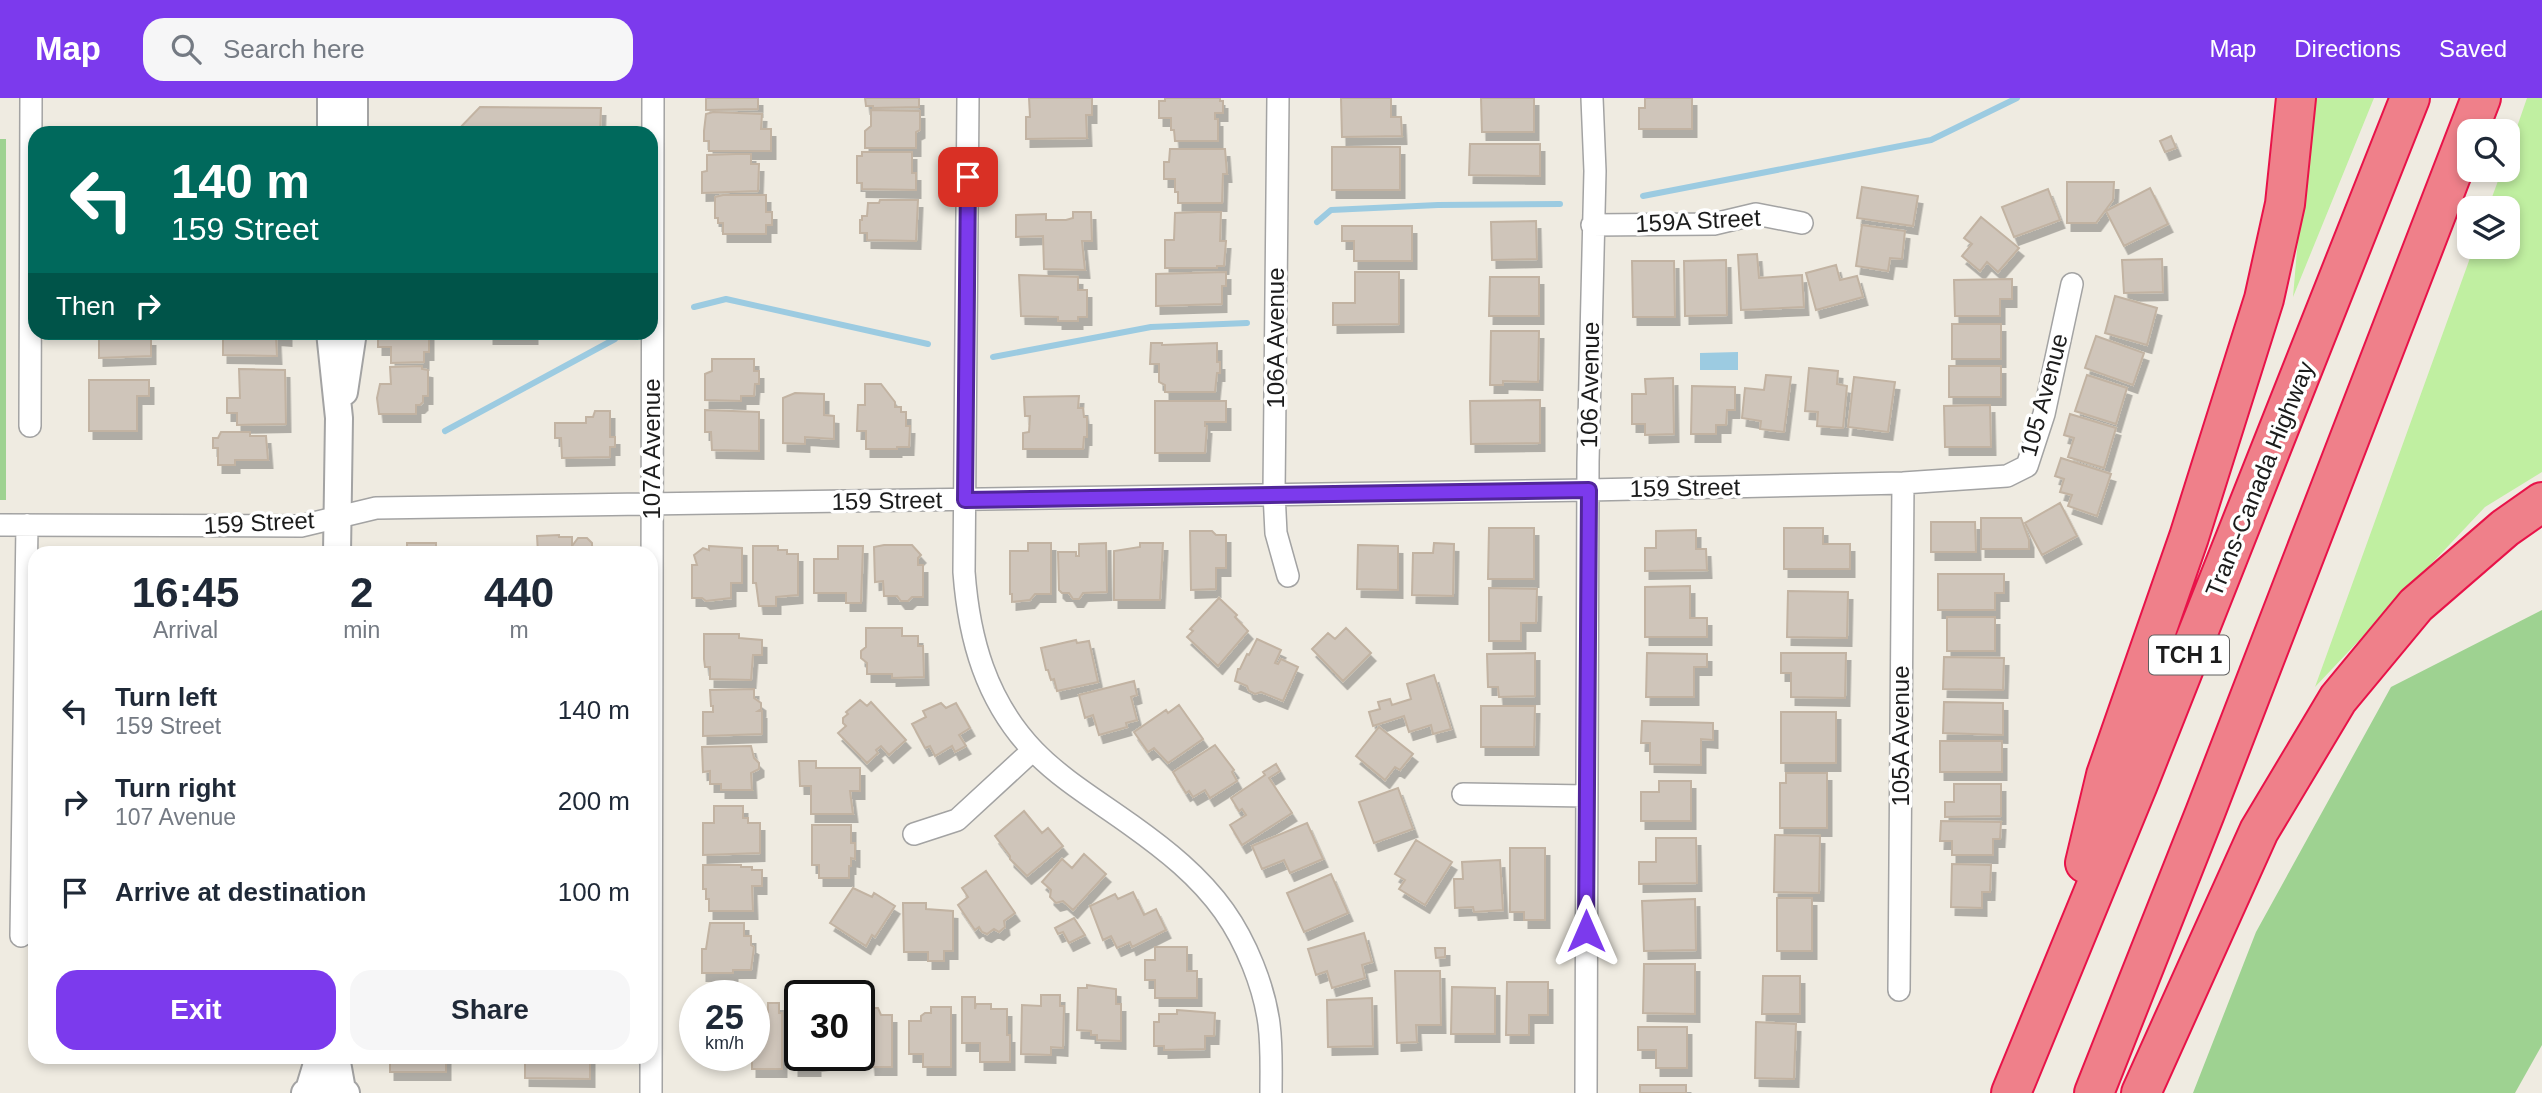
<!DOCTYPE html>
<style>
body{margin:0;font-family:Helvetica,sans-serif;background:#f6f6f7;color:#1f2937;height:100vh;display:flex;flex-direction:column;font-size:26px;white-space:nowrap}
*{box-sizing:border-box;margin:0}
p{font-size:23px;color:#747a83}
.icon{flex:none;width:38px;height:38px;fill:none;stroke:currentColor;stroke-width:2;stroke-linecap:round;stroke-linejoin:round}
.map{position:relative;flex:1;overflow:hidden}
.details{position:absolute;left:28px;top:448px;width:630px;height:518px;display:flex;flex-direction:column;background:#fff;border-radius:21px;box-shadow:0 4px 10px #0003}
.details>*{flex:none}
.guide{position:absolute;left:28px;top:28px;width:630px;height:214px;border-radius:21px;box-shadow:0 4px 10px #0003;background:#00695c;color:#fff;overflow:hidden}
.controls{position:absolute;left:2457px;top:21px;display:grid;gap:14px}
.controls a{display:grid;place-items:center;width:63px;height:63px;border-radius:14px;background:#fff;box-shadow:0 4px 10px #0003;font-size:35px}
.speed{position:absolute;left:679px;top:882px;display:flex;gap:14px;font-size:35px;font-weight:700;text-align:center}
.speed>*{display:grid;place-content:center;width:91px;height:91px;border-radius:50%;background:#fff;box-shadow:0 4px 10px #0003;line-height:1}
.speed small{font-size:18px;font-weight:400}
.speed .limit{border:4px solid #111;border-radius:10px;background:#fff;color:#111}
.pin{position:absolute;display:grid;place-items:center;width:60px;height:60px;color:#fff;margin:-30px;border-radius:14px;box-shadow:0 4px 10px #0006}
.me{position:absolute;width:77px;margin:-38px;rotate:0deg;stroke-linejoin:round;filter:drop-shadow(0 0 5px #0008)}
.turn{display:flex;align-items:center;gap:24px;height:147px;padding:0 28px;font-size:32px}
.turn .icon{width:91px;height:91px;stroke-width:2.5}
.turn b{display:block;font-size:49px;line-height:60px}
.then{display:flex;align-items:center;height:66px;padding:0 28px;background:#0003;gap:14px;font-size:26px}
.eta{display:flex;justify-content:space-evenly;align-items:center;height:119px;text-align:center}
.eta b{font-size:42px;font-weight:700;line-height:49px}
.action{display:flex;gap:14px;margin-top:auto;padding:14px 28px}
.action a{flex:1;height:80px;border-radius:21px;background:#7c3aed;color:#fff;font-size:28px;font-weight:700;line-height:80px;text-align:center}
.action a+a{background:#f6f6f7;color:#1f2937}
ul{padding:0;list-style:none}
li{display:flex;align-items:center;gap:21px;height:91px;padding:0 28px}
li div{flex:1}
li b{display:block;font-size:26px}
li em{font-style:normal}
header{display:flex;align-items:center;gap:42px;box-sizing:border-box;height:98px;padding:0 35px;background:#7c3aed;color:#fff}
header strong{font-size:33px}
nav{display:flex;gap:38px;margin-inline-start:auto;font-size:24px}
.search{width:490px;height:63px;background:#f6f6f7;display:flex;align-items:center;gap:18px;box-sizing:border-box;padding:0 24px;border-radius:21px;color:#747a83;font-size:26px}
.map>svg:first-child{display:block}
</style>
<header>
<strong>Map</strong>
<div class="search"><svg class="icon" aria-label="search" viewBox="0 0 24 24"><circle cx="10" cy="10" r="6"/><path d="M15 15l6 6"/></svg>Search here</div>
<nav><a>Map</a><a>Directions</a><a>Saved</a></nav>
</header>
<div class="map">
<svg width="2542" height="995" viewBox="0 0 2542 995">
<defs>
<filter id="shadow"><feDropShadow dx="4.5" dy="8" stdDeviation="0" flood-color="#0004"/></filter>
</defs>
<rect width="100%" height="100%" fill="#efebe1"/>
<path fill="#c0efa1" d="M2310,0H2374L2293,199Z
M2527,0H2542V374L2485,409L2315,589L2474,149H2508V110H2488L2502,72H2508V55Z"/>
<path fill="#9ed291" d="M0,41H6V402H0Z
M2542,512V947L2515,995H2193L2256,834L2391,589Z"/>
<path fill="#9ccbe1" d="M1738,254V272H1700V255Z"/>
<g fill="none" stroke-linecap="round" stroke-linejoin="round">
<path stroke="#9ccbe1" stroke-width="6" d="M1643,98L1931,42L2017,0
M1317,124L1331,112L1438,107L1560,106
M694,209L726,201L928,246
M993,259L1151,229L1247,225
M445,333L615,241"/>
</g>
<path fill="#cfc5ba" stroke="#c2b3a2" stroke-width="2" filter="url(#shadow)" d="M706,0H758V11L706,12Z
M865,0H919V9L873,10V8H866Z
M1029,0H1092V17H1086L1087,40L1026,41V19H1030Z
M1165,0H1220V3H1223V15H1215V21H1218V43H1175L1174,32H1171V20H1159V3H1165Z
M1341,0H1391V19H1401L1402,38L1342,39Z
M1481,0H1534V34H1482Z
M1645,0H1692V31H1639V10H1645Z
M480,9L601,10L600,35H455Z
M871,12L920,13V32L916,34V50H865V33L871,28Z
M713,14L762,16L761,31H771V53H709V43H704V33L706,16Z
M247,32H262L272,35H229L247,34Z
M2171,38L2176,50L2165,54L2160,43Z
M1470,46H1540V78L1469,77Z
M1332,49H1400V92H1332Z
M1170,51H1225L1227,76H1223L1222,105H1178V94H1175V81H1164V64H1169Z
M862,54H912V75H916V92L862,91V85H857V58H862Z
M736,56H751V66H759L758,93L702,95V74L707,73V57Z
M2067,84H2114L2113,102L2096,125H2067Z
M1862,89L1918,98L1913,128L1857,120Z
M2150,90L2168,126L2124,148L2106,113Z
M2048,91L2060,122L2014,139L2002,109Z
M723,97H766V114H772V127H766V136H723V125H718V120H715V99Z
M880,102H918L916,143L867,142V135H860V122H862V118H867L868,105H879Z
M1073,114H1091L1092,143H1082L1085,172L1044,171L1043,138L1016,139V117L1046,116V122H1066L1073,120Z
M1198,114H1221L1220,143H1226L1224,168H1217V170H1165V142H1174L1175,115Z
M1981,119L2019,150L1998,174L1987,164L1980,173L1962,158L1972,146L1964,140Z
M1536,123L1537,161L1492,162L1491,124Z
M1862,127L1905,133L1902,161L1890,160L1888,173L1856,168Z
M1342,128H1412V163H1354V143H1342Z
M1757,156L1759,180L1802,177L1804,209L1741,212L1738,157Z
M2162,161L2163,194L2124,195L2122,162Z
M1726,162L1727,217L1685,218L1684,163Z
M1632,163H1674L1675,219H1633Z
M1836,167L1840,182L1857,178L1863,199L1816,212L1806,175Z
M1226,174V188H1222V206L1156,208V176Z
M1355,174H1399V226L1333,227V205H1355Z
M1019,177L1078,179V192H1087V219H1078V223H1058V219L1021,218Z
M1490,179H1539V218H1489Z
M2012,181V201H2000V218H1955L1954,182Z
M2115,198L2157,210L2147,247L2105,235Z
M1952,226H2001V261H1952Z
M1491,233H1539L1538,284L1503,283V287H1490Z
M99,234H141V240H151V258L99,260Z
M223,234H287V240L276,239L277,258L223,257Z
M378,234H429V254H424V264L391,265V249H378Z
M489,234H533V238H489Z
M2096,238L2144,255L2133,287L2085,270Z
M1151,245H1162V247L1217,245V264H1220V275H1217L1215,294H1165V287L1159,284V266H1150Z
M712,261H754V273H759V286H755L754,298H741V303L705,302V276L712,273Z
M422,268V271L428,272V298H423V304L420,307H416V316H379L377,300L380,286H391L390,269Z
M1949,268H2001V299H1949Z
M1809,270L1838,273L1837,286L1847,288L1843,330L1817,328L1818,314L1805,313Z
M239,271L285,272L286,326L237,327V315H227V300H240Z
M1766,277L1791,279L1784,334L1760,331L1761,323L1742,320L1745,290L1764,292Z
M2087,277L2127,290L2116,326L2075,313Z
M1854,279L1895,284L1888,334L1848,329Z
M1673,280L1674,336L1645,337V326H1632V296H1646L1645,281Z
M89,282H149V298H137V333H89Z
M865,286H881L895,304V309H901V314H906V328H910L909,349H897V351H866V333H857L858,307H865Z
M1692,288L1735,289V312H1727L1726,327H1716V336H1691Z
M795,295L824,296V317L834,318V341L805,339V346L783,345V300Z
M1079,298L1078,310H1083L1084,319H1087V339H1084L1083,351H1023V335L1029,334L1030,318H1025L1024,299Z
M1540,302V345L1471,346L1470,303Z
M1155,303H1226V324H1205V328H1207L1205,355H1155Z
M1990,307L1991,349H1945L1944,308Z
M705,312L759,314V353L712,352L711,334H705Z
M595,313H610V339H615V349H610V359L562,360L561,340H555V325H586V319H593Z
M2070,316L2116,330L2104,370L2068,359L2074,340L2064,337Z
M221,334H250V338H266L268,362H235V367H218V350H213V340H218Z
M2061,360L2111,376L2097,418L2068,408L2072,397L2060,394L2064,381L2055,378Z
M2060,405L2077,438L2042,457L2025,425Z
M1981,420H2021L2029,442V451H1981Z
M1931,424H1975L1976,454H1931Z
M1489,430H1534V481H1488Z
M1784,430H1823V446H1850V471H1784Z
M1696,432V451H1706L1707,472L1645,473V450H1656V433Z
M1190,433H1212L1216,437H1226V470H1216V491L1191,492Z
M559,437V439H572V448L578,440H587L592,445V455H538L537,438Z
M407,445H436V455H407Z
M1028,445H1051V496H1035L1030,502L1012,504V496H1010V453H1028Z
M1106,445L1107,494L1083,495L1079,501H1073L1069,495H1062L1059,492L1058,454H1076V458H1079V446Z
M1140,445H1163L1160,502H1114V453L1140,449Z
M1434,445L1454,446L1453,498L1412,497L1413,455H1433Z
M884,447H912L921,457L918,460V467H923V499H912L908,503H901L897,498H884L883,483L875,484L874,449Z
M1358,447L1398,448V492L1357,491Z
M709,448L742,450V485H731V500L706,503L702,500H692V467H697L694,457L703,450L709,452Z
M753,448H778V452H787V456H798V497L776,499V508H759L756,485H753Z
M838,448H863L861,505H846V495H814V461H838Z
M1938,476H2004V495H1995V512H1938Z
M1690,488V520H1707V539H1645V489Z
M1489,490L1537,491L1536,525H1521V543H1489Z
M1788,493L1848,494L1847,540L1787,539Z
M1219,500L1237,517L1235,519L1248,533L1218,568L1187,539L1193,533L1190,531Z
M1947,519H1995V553H1947Z
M866,530H902V538H918V548H923L924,579L892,580V576H867V565L861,560V553L866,549Z
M1346,530L1371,555L1343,583L1312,551L1328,535L1335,541Z
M704,536H739V540L762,542V557H753L751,582L710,581V569H705L704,561Z
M1257,541L1281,552L1275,565L1278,566L1281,561L1298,569L1283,603L1261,594L1255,596L1249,593L1247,588L1235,583L1238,571H1240L1247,556L1249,557Z
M1076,542L1077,545L1089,543L1098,584L1057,593L1054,581L1051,582L1048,572H1046L1041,550Z
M1535,555V598L1499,599L1498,589H1488L1487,556Z
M1647,555L1707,556V569H1694V599H1646Z
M1781,555H1846L1845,600L1791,599V575H1781Z
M1944,559L2004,560L2003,592L1943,591Z
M1434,577L1451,631L1433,636L1431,627L1409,634L1404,618L1373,628L1369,614L1380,611L1378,604L1390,601L1392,607L1411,601L1407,586Z
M1134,583L1137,597L1131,599L1137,622L1126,625L1127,629L1099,637L1093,617L1085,620L1079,597Z
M754,591V600L761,605V611L758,613H762V636L703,638V614H713V608H711L710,592Z
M860,602L867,608L871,604L906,642L889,657L881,648L876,652L878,655L867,665L838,635L846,628L843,625V620L848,616L846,614Z
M1944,604L2003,605V637L1943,635Z
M941,605L946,610L956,605L970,630L959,637L966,648L955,654L952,648L935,658L930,648L925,650L912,626L926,619L923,613Z
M1179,607L1203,641L1168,665L1154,650L1148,654L1134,634L1166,612L1168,615Z
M1481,608H1535L1534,649H1481Z
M1781,614H1836V665H1781Z
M1642,623L1713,625V642L1701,641V667L1650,666V645H1641Z
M1379,629L1413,656L1400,672L1395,669L1385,682L1356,658Z
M1940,643H2002V674H1940Z
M1215,647L1234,672L1232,674L1237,683L1210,700L1205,692L1193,699L1189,693L1186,695L1173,674Z
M751,648L754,660L759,665V671L751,675L752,692H721V686H710V673L703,674L702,649Z
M799,663H816V670H860V693H850L853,716H811V688H800Z
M1276,666L1280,673L1269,680L1292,715L1242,747L1230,727L1246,717L1242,711L1239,713L1231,700L1265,677L1263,674Z
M1786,675H1827V730H1780V685H1786Z
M1659,683H1691V723H1641V694H1659Z
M1954,686H2001V718L1945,719V704H1954Z
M1398,690L1413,731L1374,745L1359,704Z
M714,708H743V720H748V725H760V755L703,757V725H714Z
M1024,713L1042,735L1048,730L1063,748L1027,778L1010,761V758L995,738Z
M1941,723L2001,724L2000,741H1993V757H1952V743H1940Z
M1307,725L1323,761L1290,775L1284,762L1262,771L1252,748Z
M812,727H851V745H855V761L851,760V768H849V780H819V767H812Z
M1775,737L1820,738L1819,795L1774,794Z
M1656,740H1696L1697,785L1639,786V764H1656Z
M1416,742L1452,764L1425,807L1399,791L1405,782L1395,776Z
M1510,750H1545V822H1524V814H1510Z
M1084,756L1106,776L1073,812L1063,803L1056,805L1050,799L1051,792L1042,784L1062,761L1072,770Z
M1500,762L1503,812L1474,814L1473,809L1455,810L1454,781H1463L1462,764Z
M1952,766L1991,767L1990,794H1982V810L1951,809Z
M703,767H741V769H752V772H762V788H752L753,813H709V801H706V791H703Z
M986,773L1015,815L1004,823L1005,829L999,834L994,831L987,836L982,834L979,829L975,832L958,807L968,799L962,790Z
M1331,776L1348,815L1304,834L1287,795Z
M853,790L872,799L874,795L895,808L875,839L872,837L866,848L830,825Z
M1133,794L1144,817L1156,811L1166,832L1132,849L1130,844L1117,850L1111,838L1103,842L1090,808L1115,796L1118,801Z
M1777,800H1812V853H1777Z
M1695,801L1696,852L1644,853L1642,803Z
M903,805H926V811L953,813V853H944V863H928V854H904Z
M1074,820L1085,837L1069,845L1063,834L1058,836L1055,830Z
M710,825H744V838H751V847L754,849L751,872H733V875H702V851H706Z
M1364,835L1372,864L1362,867L1365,880L1332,890L1327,873L1316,877L1308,851Z
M1155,849H1187V873H1197V900H1155V882H1145V862H1155Z
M1435,850H1445V859L1436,860Z
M1644,866H1695V916L1643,915Z
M1395,873H1440L1441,927H1416L1417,944L1397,945Z
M1763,878H1800V916H1762Z
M1507,884H1548V917H1529V937H1506Z
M1087,887L1116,891V906H1121V943L1097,942V937H1091V933L1077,932L1078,890H1087Z
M1452,889L1495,890V936H1451Z
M1041,897H1060V908H1064L1063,950L1051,949V957L1021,956L1022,907L1041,908Z
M962,899H975V911L976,906H991V911H1007V937H1010V964H980V945H962Z
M1372,900L1373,948L1328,949L1327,902Z
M768,905H779V915H782V971H752V957H754V915L761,911L768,914Z
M931,909H951V969H923V956H909V923H921V918L925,915H931Z
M871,910H878L881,917H892V969H871L869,947H859V917H868Z
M1177,912L1215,915L1214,938H1205V951L1164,952V948H1154V924H1159V916H1177Z
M690,918H695V949L689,948V931H681V920Z
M794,921H800V957H842V962L816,965V970H794Z
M1756,924L1796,926L1794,981L1755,980Z
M1638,929H1687V970H1656V952H1638Z
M707,957H731V961H707Z
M390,959H446V974H390Z
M525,959H590V981L525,980Z
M1640,987H1686V995H1640Z"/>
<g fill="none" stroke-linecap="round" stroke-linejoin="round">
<defs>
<path id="minor" d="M968,0L964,474C969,541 986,603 1034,653C1062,682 1098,703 1131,727C1166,752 1199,778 1224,813C1246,844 1264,888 1269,926C1272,949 1271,972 1271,995
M1278,0L1274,395L1276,435L1288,478
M1592,127L1714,126L1756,116L1802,125
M30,328L31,0
M0,427L301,428L376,410L1589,392L1903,385L2007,378L2027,368L2044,316L2072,186
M1463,696L1587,698
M914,736L957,722L1033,652
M21,838L27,427
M1899,892L1903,385
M651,995L653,0
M1586,995L1588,364L1595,73L1592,0"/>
<path id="tertiary" d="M331,0V35
M354,35V0
M330,234L339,320L337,455
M344,294L353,234
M336,959L342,992
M309,992L319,959
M305,995C318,987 333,987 346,995"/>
<path id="motorway" d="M2085,765L2106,677L2189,439L2264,201L2285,106L2296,0
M2011,995L2138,686L2410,0
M2094,995L2205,715L2481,0
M2141,995L2259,733L2338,601L2416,507L2505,430L2542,404"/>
</defs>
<use href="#minor" stroke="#a3a3a3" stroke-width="24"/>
<use href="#tertiary" stroke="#a3a3a3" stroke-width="30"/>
<use href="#motorway" stroke="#e81349" stroke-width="42"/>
<use href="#minor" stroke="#fff" stroke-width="21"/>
<use href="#tertiary" stroke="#fff" stroke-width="26"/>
<use href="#motorway" stroke="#ef808a" stroke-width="38"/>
</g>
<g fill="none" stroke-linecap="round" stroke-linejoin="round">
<defs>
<path id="route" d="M968,79L965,402L1589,392L1586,833"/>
</defs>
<use href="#route" stroke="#51269a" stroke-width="18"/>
<use href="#route" stroke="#7c3aed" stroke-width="12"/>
</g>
<g text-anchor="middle" stroke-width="7" stroke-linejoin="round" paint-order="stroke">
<rect fill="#fff" stroke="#606060" stroke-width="2" x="2149" y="537.5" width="80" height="39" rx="5"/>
<g font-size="23" font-weight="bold" fill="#1c1c1c">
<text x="2189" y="565">TCH 1</text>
</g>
<g font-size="24" fill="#1c1c1c" stroke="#fff">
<text transform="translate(1698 123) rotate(-3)" y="8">159A Street</text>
<text transform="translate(1276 240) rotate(-90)" y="8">106A Avenue</text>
<text transform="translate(1590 287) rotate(-89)" y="8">106 Avenue</text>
<text transform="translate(2044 297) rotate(-75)" y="8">105 Avenue</text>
<text transform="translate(652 351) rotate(-90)" y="8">107A Avenue</text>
<text transform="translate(2260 381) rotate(-68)" y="8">Trans-Canada Highway</text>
<text transform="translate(1685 390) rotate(-1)" y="8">159 Street</text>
<text transform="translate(887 403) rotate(-1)" y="8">159 Street</text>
<text transform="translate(259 425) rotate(-3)" y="8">159 Street</text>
<text transform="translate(1901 638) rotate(-90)" y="8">105A Avenue</text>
</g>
</g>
</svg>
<div class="controls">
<a><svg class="icon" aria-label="search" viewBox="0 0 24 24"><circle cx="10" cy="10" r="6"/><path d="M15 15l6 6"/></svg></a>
<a><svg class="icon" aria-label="layers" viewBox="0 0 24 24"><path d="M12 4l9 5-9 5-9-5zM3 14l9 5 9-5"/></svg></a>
</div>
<div class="speed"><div>25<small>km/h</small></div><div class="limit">30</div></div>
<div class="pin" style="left:968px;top:79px;background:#d93025"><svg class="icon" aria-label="arrive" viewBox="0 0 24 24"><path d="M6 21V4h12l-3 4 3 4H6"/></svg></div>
<svg class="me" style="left:1586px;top:833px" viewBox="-20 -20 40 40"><path d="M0-17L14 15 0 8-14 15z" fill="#7c3aed" stroke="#fff" stroke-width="4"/></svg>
<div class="guide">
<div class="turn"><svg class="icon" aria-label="left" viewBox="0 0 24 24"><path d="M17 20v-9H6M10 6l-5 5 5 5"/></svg><div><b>140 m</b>159 Street</div></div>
<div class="then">Then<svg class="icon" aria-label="right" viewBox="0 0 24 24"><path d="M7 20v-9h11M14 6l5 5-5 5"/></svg></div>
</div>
<section class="details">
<div class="eta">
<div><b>16:45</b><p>Arrival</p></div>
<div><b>2</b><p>min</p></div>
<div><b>440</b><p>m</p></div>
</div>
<ul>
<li><svg class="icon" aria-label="left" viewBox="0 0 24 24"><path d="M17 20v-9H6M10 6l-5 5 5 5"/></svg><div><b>Turn left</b><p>159 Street</p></div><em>140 m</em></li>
<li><svg class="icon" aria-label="right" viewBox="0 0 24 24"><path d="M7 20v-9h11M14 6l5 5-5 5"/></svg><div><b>Turn right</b><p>107 Avenue</p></div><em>200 m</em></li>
<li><svg class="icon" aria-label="arrive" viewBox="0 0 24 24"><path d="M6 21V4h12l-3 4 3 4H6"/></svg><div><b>Arrive at destination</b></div><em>100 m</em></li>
</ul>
<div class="action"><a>Exit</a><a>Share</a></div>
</section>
</div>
